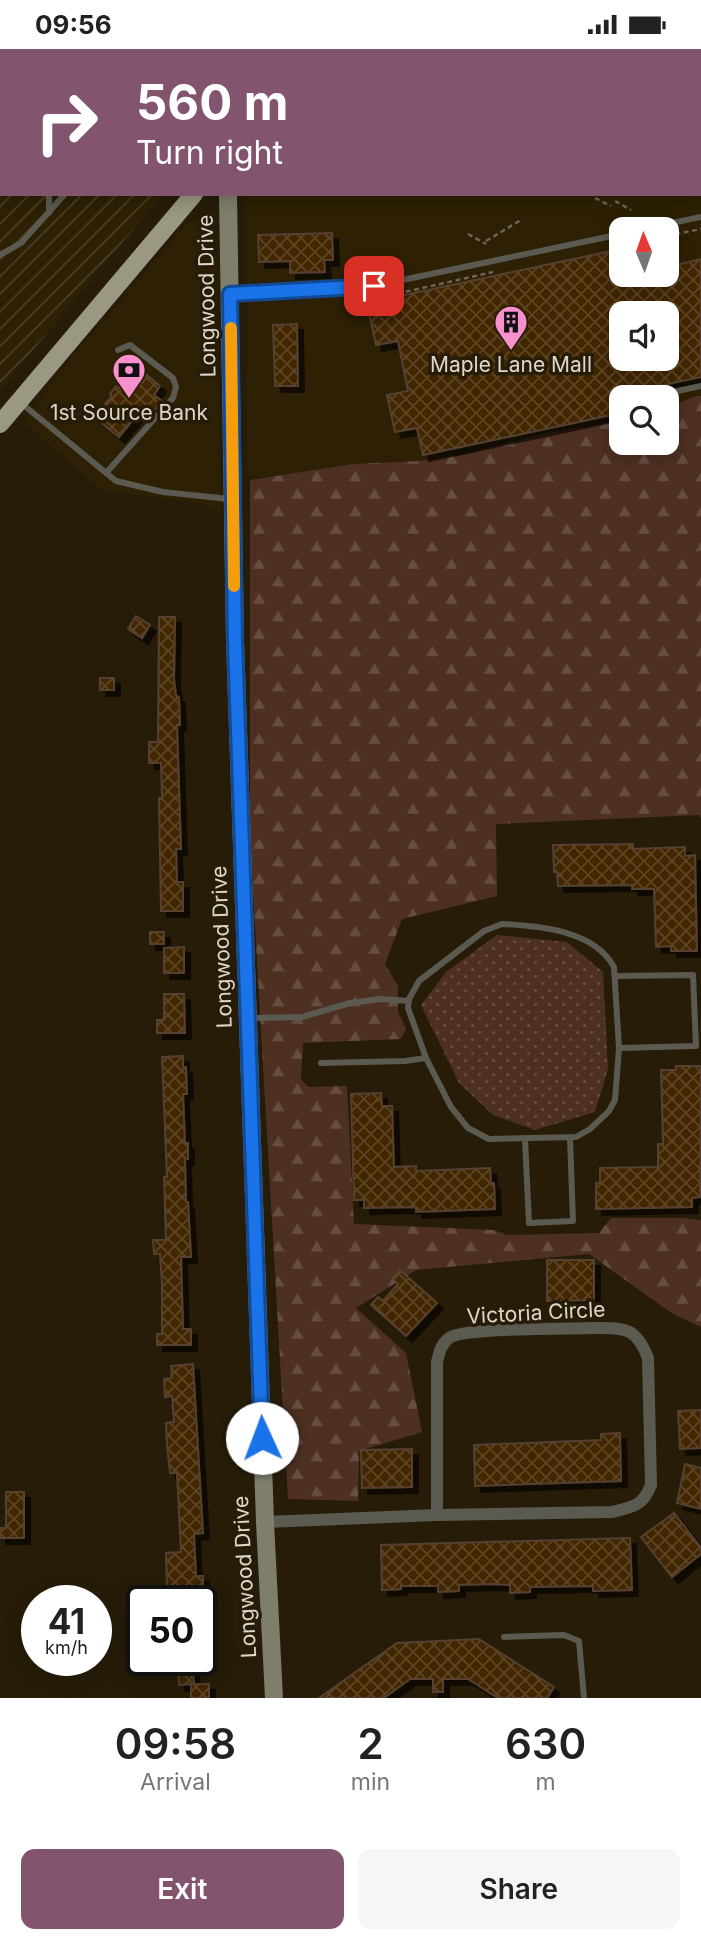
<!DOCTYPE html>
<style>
body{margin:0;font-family:Inter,sans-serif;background:#f6f6f6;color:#222;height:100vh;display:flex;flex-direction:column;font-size:26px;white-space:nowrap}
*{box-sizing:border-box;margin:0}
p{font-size:23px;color:#767676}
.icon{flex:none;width:38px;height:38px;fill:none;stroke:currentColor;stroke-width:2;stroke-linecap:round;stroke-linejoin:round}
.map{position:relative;height:1649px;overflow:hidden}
.details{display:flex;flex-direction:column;background:#fff;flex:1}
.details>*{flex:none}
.guide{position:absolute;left:0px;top:0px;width:702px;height:147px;box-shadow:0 4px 18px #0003;background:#82546e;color:#fff;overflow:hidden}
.needle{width:46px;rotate:358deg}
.buttons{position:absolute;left:609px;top:168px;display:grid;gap:14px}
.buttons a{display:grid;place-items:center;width:70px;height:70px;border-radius:14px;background:#fff;box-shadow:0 4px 18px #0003;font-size:35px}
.speed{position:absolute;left:21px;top:1536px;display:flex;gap:14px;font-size:35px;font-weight:700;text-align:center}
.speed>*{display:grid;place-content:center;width:91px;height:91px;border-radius:50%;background:#fff;box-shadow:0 4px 18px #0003;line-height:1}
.speed small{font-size:18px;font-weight:400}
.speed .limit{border:4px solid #111;border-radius:10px;background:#fff;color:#111}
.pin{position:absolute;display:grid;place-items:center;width:60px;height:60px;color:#fff;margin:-30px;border-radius:14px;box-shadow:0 4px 10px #0006}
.me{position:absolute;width:77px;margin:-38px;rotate:358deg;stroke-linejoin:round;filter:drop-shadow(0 0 5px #0008)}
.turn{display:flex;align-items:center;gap:24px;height:147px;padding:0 21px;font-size:32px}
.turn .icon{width:91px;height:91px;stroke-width:2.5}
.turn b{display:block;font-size:49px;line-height:60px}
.eta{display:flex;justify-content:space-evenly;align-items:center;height:119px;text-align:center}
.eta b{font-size:42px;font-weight:600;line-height:49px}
.cta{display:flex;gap:14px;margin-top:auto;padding:14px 21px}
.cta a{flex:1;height:80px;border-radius:14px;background:#82546e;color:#fff;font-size:28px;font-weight:600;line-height:80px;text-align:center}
.cta a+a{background:#f6f6f6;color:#222}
.status{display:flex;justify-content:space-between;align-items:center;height:49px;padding:0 35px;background:#fff;direction:ltr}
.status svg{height:19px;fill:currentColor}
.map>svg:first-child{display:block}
</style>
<div class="status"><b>09:56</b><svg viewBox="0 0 49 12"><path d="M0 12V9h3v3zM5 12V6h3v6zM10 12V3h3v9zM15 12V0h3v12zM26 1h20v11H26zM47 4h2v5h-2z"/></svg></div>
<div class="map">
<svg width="701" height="1649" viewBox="0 0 701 1649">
<defs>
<pattern id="industrial-furrows" width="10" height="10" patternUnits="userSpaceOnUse" patternTransform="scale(1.75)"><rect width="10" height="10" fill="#2d2004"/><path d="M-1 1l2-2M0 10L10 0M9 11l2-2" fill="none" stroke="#4b4027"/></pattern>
<pattern id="forest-firs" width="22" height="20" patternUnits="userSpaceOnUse" patternTransform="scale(1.75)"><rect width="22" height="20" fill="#4e3022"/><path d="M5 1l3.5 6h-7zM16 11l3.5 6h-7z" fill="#674d41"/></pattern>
<pattern id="park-dots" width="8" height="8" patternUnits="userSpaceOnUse" patternTransform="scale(1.75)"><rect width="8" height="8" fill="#4e3022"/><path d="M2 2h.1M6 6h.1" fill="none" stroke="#674d41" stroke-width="1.8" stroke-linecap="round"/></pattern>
<pattern id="building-cross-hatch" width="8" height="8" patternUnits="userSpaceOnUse" patternTransform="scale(1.75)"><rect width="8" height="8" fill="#422504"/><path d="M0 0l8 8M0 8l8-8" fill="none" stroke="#5d4427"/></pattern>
<filter id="shadow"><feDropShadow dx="6" dy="6" stdDeviation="0" flood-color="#0009"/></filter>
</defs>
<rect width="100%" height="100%" fill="#261c08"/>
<path fill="#2d2004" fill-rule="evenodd" d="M374,0H701V354L667,362V348H621V372L354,431L247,427L246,145H700V2H372ZM621,180H667V226H621ZM621,264H667V310H621Z
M198,169L203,171L216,205L221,465L207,455L102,442L24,373L58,325L186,176Z"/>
<path fill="url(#industrial-furrows)" d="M0,0H278L2,2V145H163L0,341Z"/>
<path fill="url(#forest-firs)" d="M696,347H701V769L698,766L496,775L497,847L402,870L385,915L398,937V963L406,980L401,990L303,994L301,1030L308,1038L347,1037L354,1175L494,1181L507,1186L599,1184L611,1169H684L701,1171V1278L673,1265L589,1205L416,1221L356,1259L406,1304L422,1383L359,1402L358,1452L288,1450L250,790V431L353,415L419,412L467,405L541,385L621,372V394H667V359Z"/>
<path fill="url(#park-dots)" d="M497,886L567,893L603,923L608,1020L595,1063L535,1081L493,1066L459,1034L421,956L446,923Z"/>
<path fill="url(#building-cross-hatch)" stroke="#544131" stroke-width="2" fill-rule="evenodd" filter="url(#shadow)" d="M332,184L333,211H324L325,223L290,224V212L259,213L258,186Z
M616,201L621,226H667V218L701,210V328L636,342L637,348H621V364L423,406L417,379L395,383L387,346L408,342L398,292L376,296L367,254ZM621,264H667V310H621Z
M297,275L298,337H275L273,276Z
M137,318L160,337L154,346L162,352L154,362L146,355L119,388L94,368L112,347L110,345L116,337L119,339Z
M136,567L150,576L142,589L128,580Z
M159,568H175L174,630L176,647L179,648L180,676H177L181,800H176L177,833H183V862H161L159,749H162L161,714H149V693H158Z
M100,629H114V641H100Z
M633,795V800L685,798V807L695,806L697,902H671V897L656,898L654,840H632V836L558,837L557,823H554L553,796Z
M150,883H164V895H150Z
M184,898V924H164V899Z
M164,945H184L185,984H157V971H164Z
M183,1007V1018H186L187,1045H183L185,1094H188V1110H185L186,1153H188L191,1208H181L183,1280H191V1296H157V1285H162V1235L160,1205H154L153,1191H166L164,1128H167L162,1008Z
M676,1017H701L700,1148L692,1149V1158L596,1160V1134H600V1119L658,1118V1095H663L661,1021H676Z
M381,1044L382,1057H392L394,1118L416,1117V1122L490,1119L491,1134H494L495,1160L416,1163V1158L364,1159V1151H354L351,1045Z
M547,1211H594V1251L547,1252Z
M400,1221L437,1254L406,1287L371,1256L378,1248L383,1252L398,1235L393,1230Z
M193,1315L203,1484L194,1485L196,1527H203V1545L174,1546V1539H167L166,1504L181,1503L177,1424H170L167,1396L166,1374L174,1373L172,1347L165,1348L164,1330L172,1329L171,1317Z
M701,1361V1399L680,1400L678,1362Z
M620,1384L621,1432L475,1437L474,1396L601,1391V1385Z
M412,1400V1438L362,1439L361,1401Z
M685,1415L701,1419V1460L677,1454Z
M6,1443H24V1489H0V1479H6Z
M674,1464L701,1499V1505L672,1528L641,1488Z
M630,1489L632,1541L593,1542V1537L530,1538V1543L510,1544V1536L492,1535L459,1536V1542L438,1543V1537H401V1540L382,1541L381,1496Z
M479,1590L554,1638L547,1649H498L468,1630H443V1643H433V1630H410L384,1649H319L397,1594Z
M178,1621H193L194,1635H209V1649H191V1635L179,1636Z"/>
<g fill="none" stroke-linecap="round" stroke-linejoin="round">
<path stroke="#6f6655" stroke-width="2.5" stroke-dasharray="5 3.5" stroke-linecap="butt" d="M700,142H701
M595,149L611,157
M615,152L631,161
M468,185L486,195
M667,187L701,180
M486,192L521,171
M356,254L493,223"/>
<path stroke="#5b5a50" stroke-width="6" d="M46,0V2
M395,0L396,2
M428,0L429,2
M115,2V0
M700,20H701
M49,145V164
M643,180L701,168
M0,206L21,194L65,145
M232,245L374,237L621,185
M649,348L701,337
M21,354L116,432L163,443L229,450
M106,424L173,349L176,338L173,329L130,296L118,301
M502,875C539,877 594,881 614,918L619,999L615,1051L609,1062L590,1080L576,1088L489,1090L468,1079L451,1058L426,1009L408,959L409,950L419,932L484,882Z
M616,927L693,926L696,997L619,999
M249,969L302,968L350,954L380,950L409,952
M321,1014L405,1012L426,1009
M525,1090L529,1174L573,1172L570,1089
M504,1588L564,1586L579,1592L584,1649"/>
<path stroke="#5b5a50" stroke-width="12" d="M594,1279C625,1279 636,1278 648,1309L651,1436C643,1457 633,1458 612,1463L437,1466V1313C439,1304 441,1295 449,1289C464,1278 569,1280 594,1279Z
M265,1473L437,1466"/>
<path stroke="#7f7d6c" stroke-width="18" d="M228,145L235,592L265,1473L274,1649"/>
<path stroke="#9a9882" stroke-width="18" d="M335,2L337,0
M0,375L194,145"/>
</g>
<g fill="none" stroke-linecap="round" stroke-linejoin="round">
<defs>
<path id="route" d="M262,1389L235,592L230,245L374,237"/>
</defs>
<use href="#route" stroke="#114b97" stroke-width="18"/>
<use href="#route" stroke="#1a73e8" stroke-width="12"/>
<path stroke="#f59e0b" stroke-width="12" d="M231,279L234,537"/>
</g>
<defs>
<symbol id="building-pin" viewBox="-11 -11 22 30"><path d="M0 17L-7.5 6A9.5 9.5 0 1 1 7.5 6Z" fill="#f890cb" stroke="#261c08"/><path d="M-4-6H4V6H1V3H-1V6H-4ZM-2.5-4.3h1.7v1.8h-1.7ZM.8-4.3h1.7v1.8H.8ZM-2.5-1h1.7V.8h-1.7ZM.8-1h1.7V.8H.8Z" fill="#111"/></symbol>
<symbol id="bank-pin" viewBox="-11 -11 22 30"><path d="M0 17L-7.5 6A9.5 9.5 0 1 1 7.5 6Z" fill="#f890cb" stroke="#261c08"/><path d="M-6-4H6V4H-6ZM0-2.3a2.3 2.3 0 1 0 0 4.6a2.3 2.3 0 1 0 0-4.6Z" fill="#111"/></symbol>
</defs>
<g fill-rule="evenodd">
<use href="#building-pin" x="492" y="254" width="38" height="52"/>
<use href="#bank-pin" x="110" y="302" width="38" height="52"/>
</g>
<g text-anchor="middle" stroke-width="7" stroke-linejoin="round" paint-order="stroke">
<g font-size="21" fill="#ded7cb" stroke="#261c08">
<text transform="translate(207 247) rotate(-91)" y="7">Longwood Drive</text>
<text transform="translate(222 898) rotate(-92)" y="7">Longwood Drive</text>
<text transform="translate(536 1264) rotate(-3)" y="7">Victoria Circle</text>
<text transform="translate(245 1528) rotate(-93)" y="7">Longwood Drive</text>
</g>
<g font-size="21" fill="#ded7cb" stroke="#261c08">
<text x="511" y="323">Maple Lane Mall</text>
<text x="129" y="371">1st Source Bank</text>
</g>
</g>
</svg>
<div class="buttons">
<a><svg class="needle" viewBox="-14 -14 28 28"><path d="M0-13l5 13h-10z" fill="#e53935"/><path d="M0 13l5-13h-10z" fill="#767676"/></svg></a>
<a><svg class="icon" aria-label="sound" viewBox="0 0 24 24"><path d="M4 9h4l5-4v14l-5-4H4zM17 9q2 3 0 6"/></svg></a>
<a><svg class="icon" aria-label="search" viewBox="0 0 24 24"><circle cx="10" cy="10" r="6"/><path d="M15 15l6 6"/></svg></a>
</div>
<div class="speed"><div>41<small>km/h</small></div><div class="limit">50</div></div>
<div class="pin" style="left:374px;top:237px;background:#d93025"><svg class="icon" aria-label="arrive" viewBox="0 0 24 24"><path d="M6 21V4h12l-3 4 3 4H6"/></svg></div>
<svg class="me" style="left:262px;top:1389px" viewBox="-20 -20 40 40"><circle r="19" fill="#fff"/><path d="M0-13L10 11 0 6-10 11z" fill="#1a73e8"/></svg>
<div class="guide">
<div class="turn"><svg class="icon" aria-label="right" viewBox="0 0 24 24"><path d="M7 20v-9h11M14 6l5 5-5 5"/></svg><div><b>560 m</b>Turn right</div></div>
</div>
</div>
<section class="details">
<div class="eta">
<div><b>09:58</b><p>Arrival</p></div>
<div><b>2</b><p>min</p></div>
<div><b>630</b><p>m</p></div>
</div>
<div class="cta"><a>Exit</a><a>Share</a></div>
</section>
